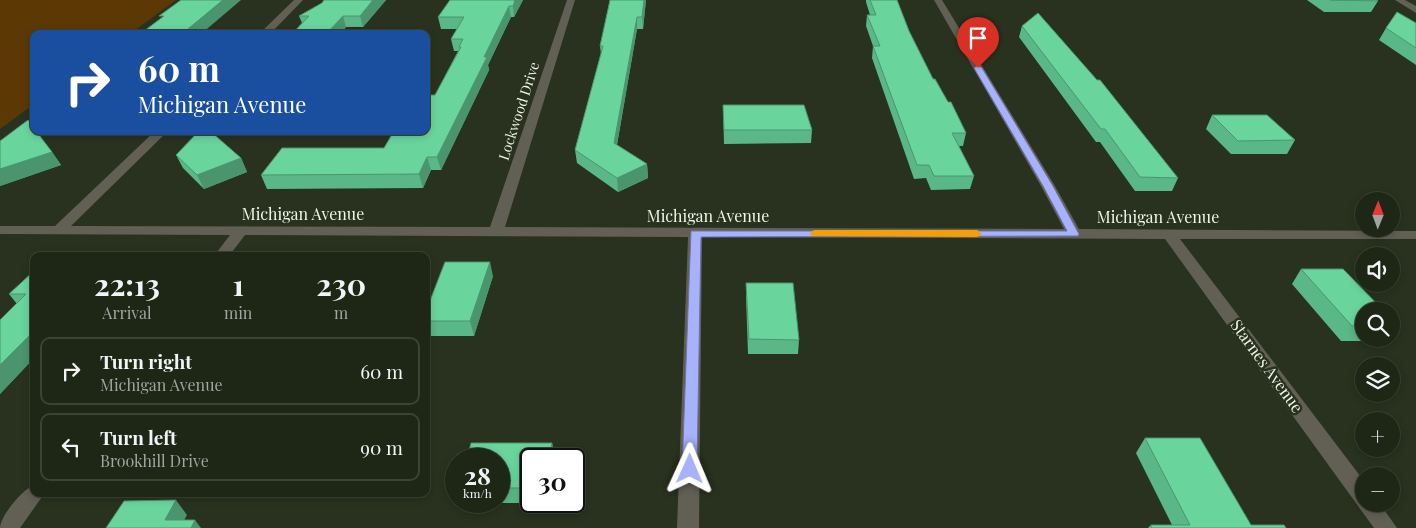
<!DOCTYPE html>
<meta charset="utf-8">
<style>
body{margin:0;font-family:"Playfair Display",serif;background:#262e1f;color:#f1f3f6;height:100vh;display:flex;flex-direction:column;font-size:19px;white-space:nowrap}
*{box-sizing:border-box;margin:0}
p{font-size:16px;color:#a1a5a1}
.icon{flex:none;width:28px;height:28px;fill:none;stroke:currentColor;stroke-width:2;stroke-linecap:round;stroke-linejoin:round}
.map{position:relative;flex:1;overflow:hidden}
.drawer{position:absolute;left:30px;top:252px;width:400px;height:245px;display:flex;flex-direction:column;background:#1e2616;border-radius:10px;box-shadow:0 2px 8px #0003,0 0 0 1px #3c4335}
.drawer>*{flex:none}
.hud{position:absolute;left:30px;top:30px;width:400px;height:105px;border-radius:10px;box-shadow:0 2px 8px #0003,0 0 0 1px #3c4335;background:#1a4fa0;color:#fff;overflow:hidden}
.needle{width:32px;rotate:1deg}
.controls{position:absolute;left:1355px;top:192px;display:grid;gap:10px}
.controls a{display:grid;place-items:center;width:45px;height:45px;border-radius:50%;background:#1e2616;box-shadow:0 2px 8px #0003,0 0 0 1px #3c4335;font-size:25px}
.speed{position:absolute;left:445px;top:448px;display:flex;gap:10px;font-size:25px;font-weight:700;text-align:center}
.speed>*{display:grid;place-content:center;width:65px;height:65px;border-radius:50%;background:#1e2616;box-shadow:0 2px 8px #0003,0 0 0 1px #3c4335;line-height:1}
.speed small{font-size:12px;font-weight:400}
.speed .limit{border:2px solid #111;border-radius:8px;background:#fff;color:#111}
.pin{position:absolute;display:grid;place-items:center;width:42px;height:42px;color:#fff;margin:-51px -21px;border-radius:50% 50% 50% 0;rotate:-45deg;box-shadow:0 0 5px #0007}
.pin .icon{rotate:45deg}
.me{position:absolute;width:55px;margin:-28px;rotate:1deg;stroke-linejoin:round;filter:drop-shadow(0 0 4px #0008)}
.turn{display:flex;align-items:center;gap:18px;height:105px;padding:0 25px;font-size:22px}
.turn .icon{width:65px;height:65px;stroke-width:2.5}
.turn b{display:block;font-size:35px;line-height:42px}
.eta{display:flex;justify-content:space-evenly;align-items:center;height:85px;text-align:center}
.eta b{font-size:30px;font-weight:700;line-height:35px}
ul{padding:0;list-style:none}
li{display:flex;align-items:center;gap:15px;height:68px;margin:0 10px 8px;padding:0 15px;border:2px solid #3c4335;border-radius:10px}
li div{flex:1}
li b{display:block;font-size:19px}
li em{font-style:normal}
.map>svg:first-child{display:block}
</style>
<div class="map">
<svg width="1416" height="528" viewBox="0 0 1416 528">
<rect width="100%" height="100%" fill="#28321e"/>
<path fill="#5c3904" d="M0,0H176L130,34H34V104L0,129Z"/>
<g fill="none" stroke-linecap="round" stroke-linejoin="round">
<path fill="#626055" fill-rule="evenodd" d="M294,0H303L270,34H259Z
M567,0H575L505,227L1064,229L1041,186L934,0H942L1055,186L1079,229L1416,231V239H1180L1364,481V504H1380L1397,528H1374L1165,239L702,237L699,528H677L688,237L245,235L229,256H214L230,235L0,234V226H55L155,131H168L71,226L490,227Z
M1395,0H1405L1416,6V13Z
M34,485V494H44L20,528H0C0,516 23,489 34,485Z"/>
</g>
<path fill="#5ab787" d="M386,0L363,27H346L340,34H292L302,23L299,16L322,3Z
M523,0L514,17H511L488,65L489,70L441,170H431L423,188L267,189L261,175L384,148L435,95L458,51H454L451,39L457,29H441L438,17Z
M646,0L643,29H637L617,145L647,164L648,178L618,192L577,163L575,150L601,54L600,46Z
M866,0H897L909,31L933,79L948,102L966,133L963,146H959L974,176L970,189L931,190L926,178L914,179L872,58L873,46L866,26L867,15H870L866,2Z
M1307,0H1376L1378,1L1371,12H1324Z
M1416,23V65L1379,40L1386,28Z
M1022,26L1178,178L1172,191H1135L1100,142H1096L1019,37Z
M723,105L812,130L811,143L724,144Z
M34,115V127L29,119Z
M1212,115L1295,140L1287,154H1231L1206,129Z
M34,131H96L95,132H37L52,152L61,165L0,186V141Z
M176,155L241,158L247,172L204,189L183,168Z
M1301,269L1364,311V339H1388L1386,341H1341L1292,284Z
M34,271V358L0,394V320L17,304L9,294Z
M493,276L474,336H427L426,333V311Z
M746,283L799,340L798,354H748L746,297Z
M1391,319L1398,326L1391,334Z
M1145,438L1251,525L1286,528H1148L1151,525H1172L1136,453Z
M552,443L555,459H531V501H547L546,503H464L463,501H499V459Z"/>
<path fill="#4a956e" d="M223,0H241L201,34H182Z
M373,0H386L363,27L360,16Z
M515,0H523L514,17L513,6Z
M644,0H646L643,29L642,17Z
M509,6L511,17L488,65L489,70L441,170L437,157L484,57Z
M343,16L346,27L340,34H326Z
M637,17V29L615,156L614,143Z
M52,152L61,165L0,186V169Z
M427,157L431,170L423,188L419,174Z
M241,158L247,172L204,189L197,175Z
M647,164L648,178L618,192L617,178Z
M490,262L493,276L474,336L470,321Z
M34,331V358L0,394V365Z
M552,443L555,459H549Z
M176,500L187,515L180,528L165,520Z
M195,520L201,528H191Z"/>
<path fill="#69d59d" stroke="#4a956e" d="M181,0H223L182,34H140L164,16H159Z
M324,0H373L360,16H343L326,34H292L309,16H299L322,3Z
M450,0H515L513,6H509L484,57H487L437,157H427L419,174L261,175L282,148H384L394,131H426V95H435L461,47H459L463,39H451L464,17H438Z
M610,0H644L642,17H637L614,143L647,164L617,178L575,150L603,46H600Z
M870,0H897L909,31L933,79H935L948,102H951L966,133H952L974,176H934L929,165H917L873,46H880L867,15H876Z
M1330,0H1376L1378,1Z
M1397,12L1416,23V48L1386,28Z
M1038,13L1097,80H1100L1178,178L1140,177L1105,129H1101L1022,26Z
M723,105H804L812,130H724Z
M34,115V119H29Z
M1212,115H1267L1295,140L1238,141Z
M28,120L34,128V131H36L52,152L0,169V141Z
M199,131H210L241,158L197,175L176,155Z
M54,252L115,254L112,256H50Z
M445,262H490L470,321H426V311Z
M1301,269H1343L1384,311H1364V326H1352Z
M34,271V331L0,365V320L26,294H9Z
M746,283H793L799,340L749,339Z
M1391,319L1398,326H1391Z
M1145,438H1200L1251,525H1284L1286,528H1152L1151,525H1190Z
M471,443H552L549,459H531V488H499V459H467Z
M176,500L165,520H195L191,528H106L124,501Z"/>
<path fill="#a7b1fc" stroke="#6d73a4" d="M978,65L982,68L1053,186L1079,234L1078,236L701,237L697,469L695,473L690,475L684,473L682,469L691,231H1067L1043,186L974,68Z"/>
<path fill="#f59e0b" d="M815,230H977L982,234L977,237L812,236L810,234L812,231Z"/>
<g text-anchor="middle" stroke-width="5" stroke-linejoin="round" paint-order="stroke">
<g font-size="14" fill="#eff6e9" stroke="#28321e">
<text transform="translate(519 111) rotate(-72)" y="5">Lockwood Drive</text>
</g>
<g font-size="16" fill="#eff6e9" stroke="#28321e">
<text x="303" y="220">Michigan Avenue</text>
<text x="708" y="222">Michigan Avenue</text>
<text x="1158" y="223">Michigan Avenue</text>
<text transform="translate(1267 366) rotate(54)" y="6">Starnes Avenue</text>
</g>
</g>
</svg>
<div class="controls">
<a><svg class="needle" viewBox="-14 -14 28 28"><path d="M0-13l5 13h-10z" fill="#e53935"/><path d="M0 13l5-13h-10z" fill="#a1a5a1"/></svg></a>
<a><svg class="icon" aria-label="sound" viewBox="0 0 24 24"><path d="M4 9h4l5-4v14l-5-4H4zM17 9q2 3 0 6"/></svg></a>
<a><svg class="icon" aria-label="search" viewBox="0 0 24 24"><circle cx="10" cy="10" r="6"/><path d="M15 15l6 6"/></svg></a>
<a><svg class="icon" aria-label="layers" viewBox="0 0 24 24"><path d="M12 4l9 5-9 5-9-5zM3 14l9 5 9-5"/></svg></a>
<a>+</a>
<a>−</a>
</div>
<div class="speed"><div>28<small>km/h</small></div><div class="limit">30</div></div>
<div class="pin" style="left:978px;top:68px;background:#d93025"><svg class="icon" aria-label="arrive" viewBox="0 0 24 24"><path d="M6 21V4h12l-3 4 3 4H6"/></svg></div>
<svg class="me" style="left:690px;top:469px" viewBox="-20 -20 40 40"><path d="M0-17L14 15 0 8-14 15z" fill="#a7b1fc" stroke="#fff" stroke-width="4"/></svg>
<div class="hud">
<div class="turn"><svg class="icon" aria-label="right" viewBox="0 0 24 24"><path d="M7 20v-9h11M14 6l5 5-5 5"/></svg><div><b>60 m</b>Michigan Avenue</div></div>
</div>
<section class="drawer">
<div class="eta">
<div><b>22:13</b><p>Arrival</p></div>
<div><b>1</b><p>min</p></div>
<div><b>230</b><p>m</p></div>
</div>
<ul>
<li><svg class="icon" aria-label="right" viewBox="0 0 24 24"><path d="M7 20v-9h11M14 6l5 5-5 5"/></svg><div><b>Turn right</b><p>Michigan Avenue</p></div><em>60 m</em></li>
<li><svg class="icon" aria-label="left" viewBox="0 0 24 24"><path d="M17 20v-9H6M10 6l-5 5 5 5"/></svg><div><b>Turn left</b><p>Brookhill Drive</p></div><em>90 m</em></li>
</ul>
</section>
</div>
